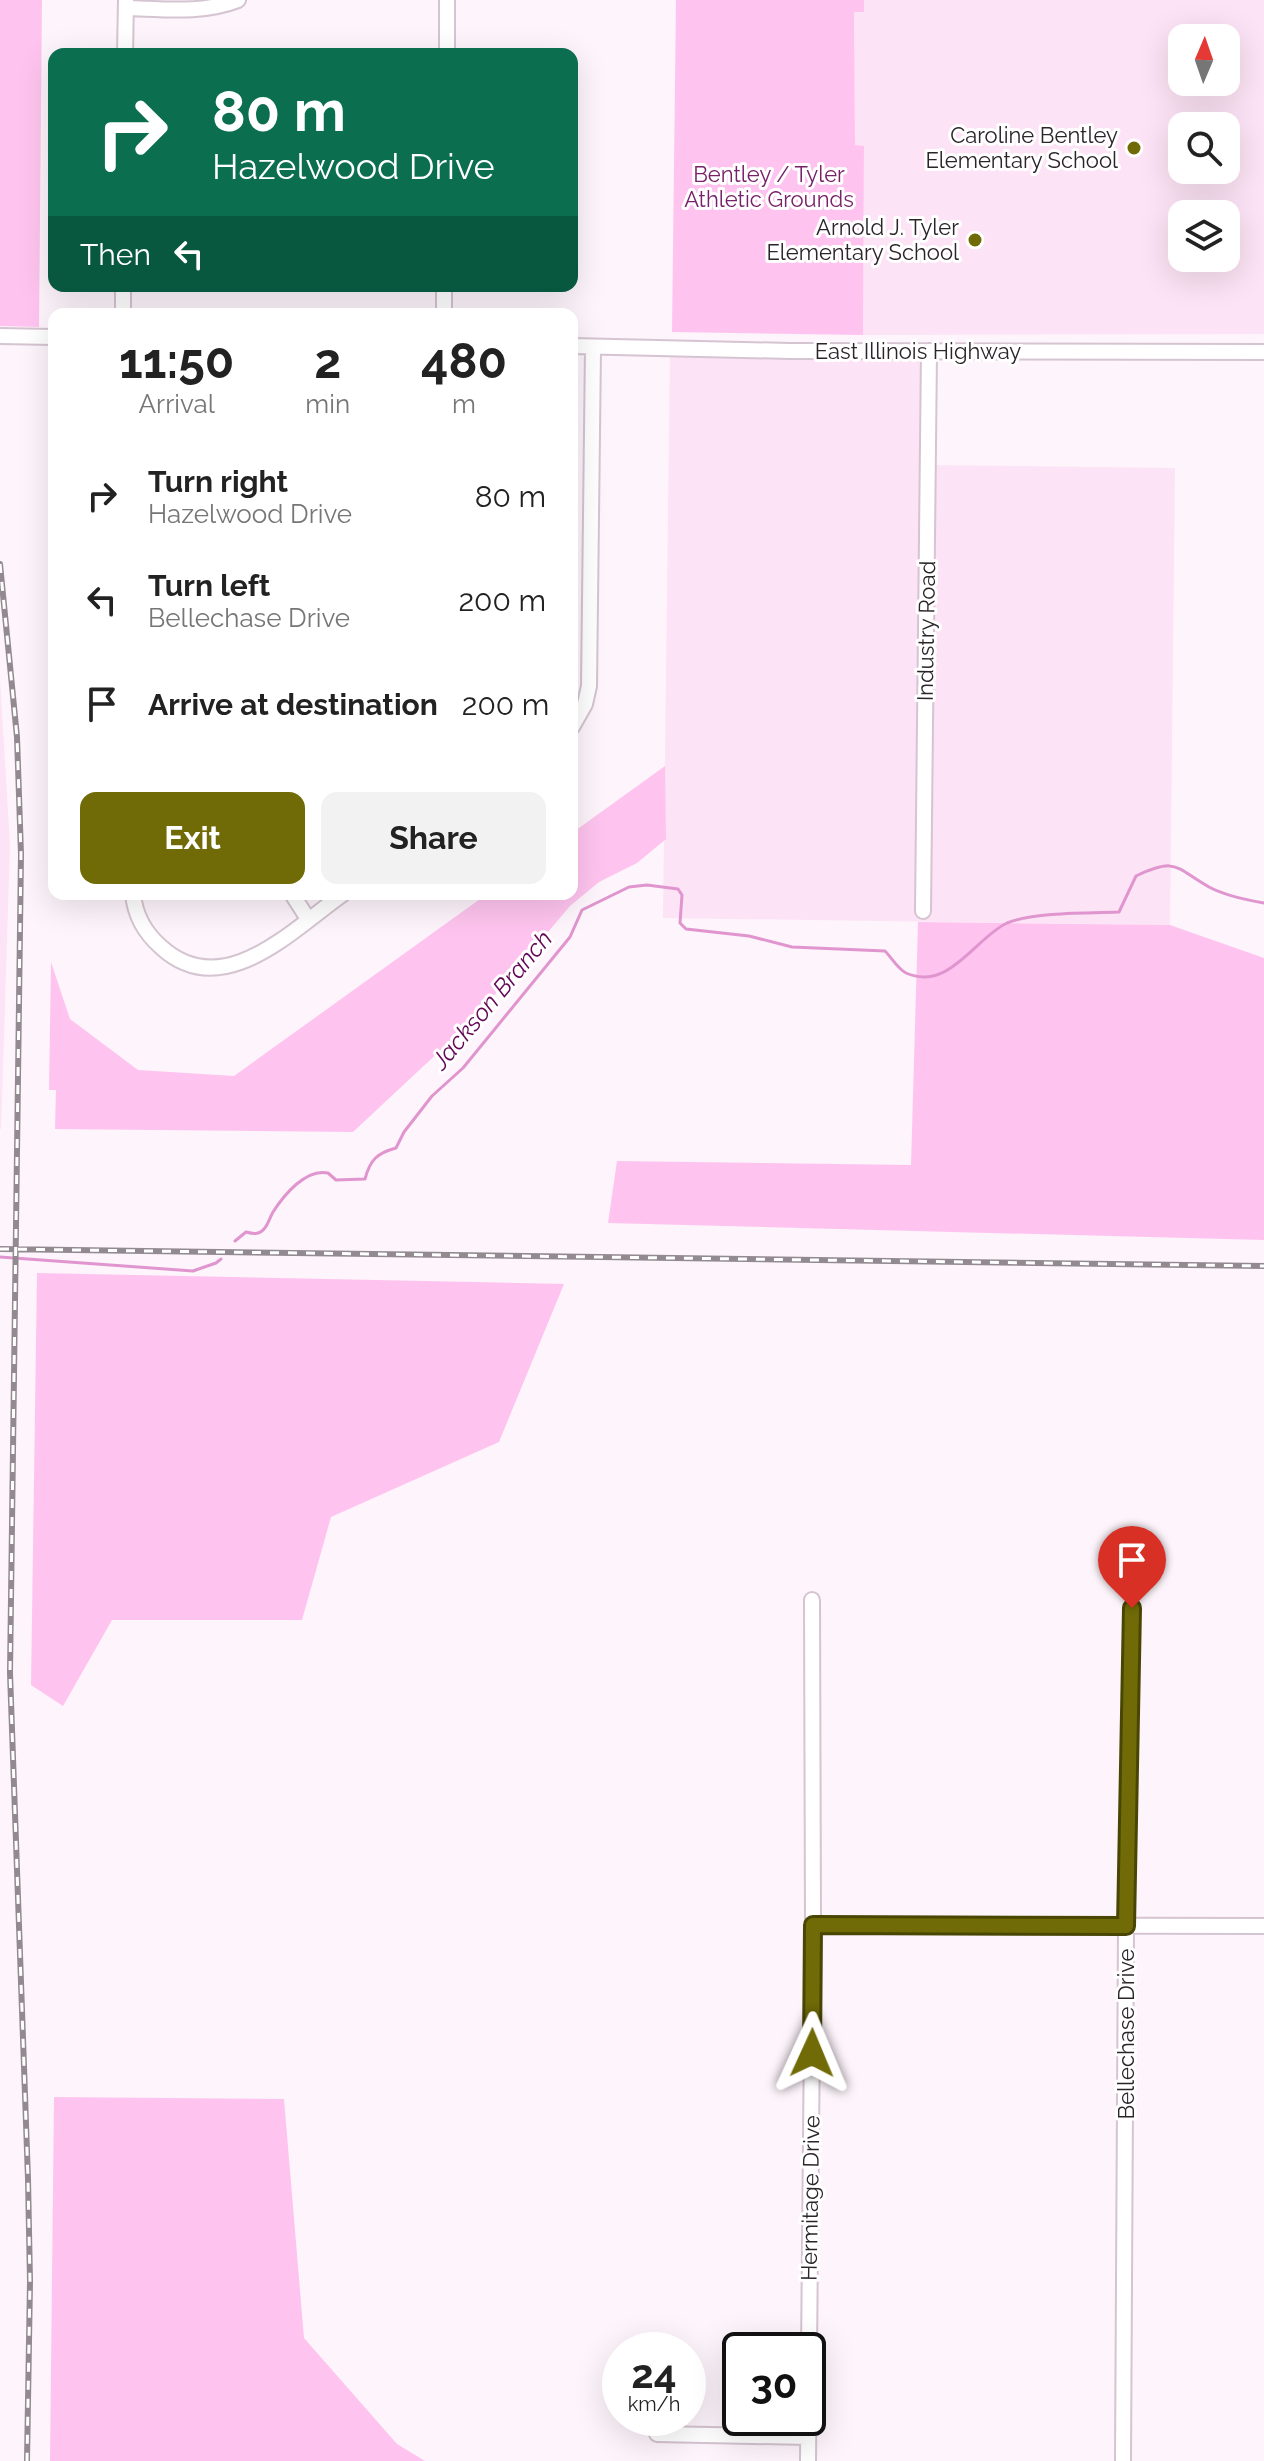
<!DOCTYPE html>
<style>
body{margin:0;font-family:Raleway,sans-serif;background:#f2f2f2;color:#222;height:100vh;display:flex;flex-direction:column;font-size:30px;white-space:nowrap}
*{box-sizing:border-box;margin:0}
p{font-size:26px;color:#767676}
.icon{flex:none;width:44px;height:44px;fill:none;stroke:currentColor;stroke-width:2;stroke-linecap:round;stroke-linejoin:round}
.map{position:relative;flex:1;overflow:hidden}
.details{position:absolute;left:48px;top:308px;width:530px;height:592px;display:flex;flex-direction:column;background:#fff;border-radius:16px;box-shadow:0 8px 32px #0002}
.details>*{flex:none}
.guide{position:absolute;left:48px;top:48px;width:530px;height:244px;border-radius:16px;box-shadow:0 8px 32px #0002;background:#0b6e4f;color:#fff;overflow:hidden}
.needle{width:52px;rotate:2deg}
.tools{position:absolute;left:1168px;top:24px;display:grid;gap:16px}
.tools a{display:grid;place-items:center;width:72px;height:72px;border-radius:16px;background:#fff;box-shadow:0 8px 32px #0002;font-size:40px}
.speed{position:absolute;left:602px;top:2332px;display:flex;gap:16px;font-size:40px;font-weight:700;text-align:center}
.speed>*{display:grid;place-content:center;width:104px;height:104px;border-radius:50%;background:#fff;box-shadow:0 8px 32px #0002;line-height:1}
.speed small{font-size:20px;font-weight:400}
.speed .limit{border:4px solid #111;border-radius:12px;background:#fff;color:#111}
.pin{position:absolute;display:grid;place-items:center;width:68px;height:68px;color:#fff;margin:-82px -34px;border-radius:50% 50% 50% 0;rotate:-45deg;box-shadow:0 0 8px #0007}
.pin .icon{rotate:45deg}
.me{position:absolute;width:88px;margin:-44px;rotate:1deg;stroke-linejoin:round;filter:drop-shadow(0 0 6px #0008)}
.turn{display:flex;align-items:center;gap:28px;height:168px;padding:0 32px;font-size:36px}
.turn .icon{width:104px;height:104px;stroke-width:2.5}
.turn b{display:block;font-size:56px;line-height:68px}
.then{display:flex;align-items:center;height:76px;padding:0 32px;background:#0003;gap:16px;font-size:30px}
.eta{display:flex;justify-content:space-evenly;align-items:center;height:136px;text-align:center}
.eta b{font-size:48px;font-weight:700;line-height:56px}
.primary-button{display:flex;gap:16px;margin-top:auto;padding:16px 32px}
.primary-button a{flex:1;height:92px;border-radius:16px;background:#706b06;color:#fff;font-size:32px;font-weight:700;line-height:92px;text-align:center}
.primary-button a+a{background:#f2f2f2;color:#222}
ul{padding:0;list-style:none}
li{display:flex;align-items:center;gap:24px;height:104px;padding:0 32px}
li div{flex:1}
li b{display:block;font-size:30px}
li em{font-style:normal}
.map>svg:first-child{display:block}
</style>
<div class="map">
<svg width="1264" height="2461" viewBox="0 0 1264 2461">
<rect width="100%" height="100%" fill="#fef4fb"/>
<path fill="#fce3f5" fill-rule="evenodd" d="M864,0H1264V334L863,335L864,147L855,146L854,12H864ZM1182,38H1226V82H1182ZM1182,126H1226V170H1182ZM1182,214H1226V258H1182Z
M670,352L926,356L925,465L1175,468L1170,925L663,918Z
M0,680L10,845L1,1129H0Z"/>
<path fill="#fec4ef" d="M0,0H42L39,327L0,326Z
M676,0H864V12H854L855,145L864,146L863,335L672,332Z
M665,766L666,839L637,863L599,882L570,906L475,1018L353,1132L55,1129L56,1090H49L51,962L70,1019L138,1070L234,1076L487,894H572V833Z
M918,922L1170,925L1264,958V1240L608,1223L617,1161L911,1165Z
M37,1273L564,1284L499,1442L331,1517L302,1620H112L63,1706L31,1685Z
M54,2097L284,2099L304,2338L397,2444L425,2461H50Z"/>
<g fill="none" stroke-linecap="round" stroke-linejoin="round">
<path stroke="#e095cf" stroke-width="3" d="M235,1241L246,1232C253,1234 259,1235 264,1229C268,1225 270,1217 273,1212C284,1195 306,1168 328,1173L336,1180L365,1179C370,1160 377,1153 396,1148L404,1132L432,1096L463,1068L570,937L582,910L629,887L647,885L678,889L682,895L680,923L686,929L749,936L792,947L885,951C891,957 898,969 906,973C949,992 975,938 1007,923C1034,912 1089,913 1119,912L1136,876C1177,857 1174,867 1209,887C1226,896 1246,900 1264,903
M0,1257L193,1271L216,1263L221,1259"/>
<defs>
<path id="minor" d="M126,8C164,9 202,14 238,0
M125,54L126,0
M447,54V0
M123,314V286
M444,314V286
M0,336L54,337
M572,346L790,351L1264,352
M572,727L585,704L589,686L593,347
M133,894C135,915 145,933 161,947C223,1004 293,929 343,894
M292,894L308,919
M923,911L929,351
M813,1925L1264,1926
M657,2434L808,2437
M808,2461L813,1925L812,1600
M1123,2461L1126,1926L1132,1608"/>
</defs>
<use href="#minor" stroke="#d5c4d1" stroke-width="18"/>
<use href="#minor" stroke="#fff" stroke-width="14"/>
<defs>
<path id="rail" d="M0,564L17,737L21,854L10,1673L28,2179L30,2282L27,2461
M0,1249L1264,1266"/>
</defs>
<use href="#rail" stroke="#928a90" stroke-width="6"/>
<use href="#rail" stroke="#fff" stroke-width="3" stroke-dasharray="9" stroke-linecap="butt"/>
</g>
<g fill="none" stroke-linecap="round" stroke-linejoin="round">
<defs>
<path id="route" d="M812,2053L813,1925L1126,1926L1132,1608"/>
</defs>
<use href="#route" stroke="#494604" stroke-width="20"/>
<use href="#route" stroke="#706b06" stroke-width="14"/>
</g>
<g fill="#706b06" stroke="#fff" stroke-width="3">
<circle cx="1134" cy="148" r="8"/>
<circle cx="975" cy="240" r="8"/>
</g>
<g text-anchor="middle" stroke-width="6" stroke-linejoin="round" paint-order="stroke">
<g font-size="22" fill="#2b252a" stroke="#fff" text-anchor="end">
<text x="1118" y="143">Caroline Bentley<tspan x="1118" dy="25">Elementary School</tspan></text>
<text x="959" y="235">Arnold J. Tyler<tspan x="959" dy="25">Elementary School</tspan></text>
</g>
<g font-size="22" fill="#782169" stroke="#fff">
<text x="769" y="182">Bentley / Tyler<tspan x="769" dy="25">Athletic Grounds</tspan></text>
</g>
<g font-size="22" fill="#2b252a" stroke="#fff">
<text x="918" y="359">East Illinois Highway</text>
<text transform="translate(926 631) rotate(-89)" y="8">Industry Road</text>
<text transform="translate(1126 2034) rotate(-90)" y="8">Bellechase Drive</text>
<text transform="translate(810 2198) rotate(-89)" y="8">Hermitage Drive</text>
</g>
<g font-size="24" font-style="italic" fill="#620655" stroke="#fff">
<text transform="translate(492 1000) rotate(-50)" y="8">Jackson Branch</text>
</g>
</g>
</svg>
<div class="tools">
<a><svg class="needle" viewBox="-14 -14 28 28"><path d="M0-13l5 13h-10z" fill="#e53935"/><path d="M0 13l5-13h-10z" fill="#767676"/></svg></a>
<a><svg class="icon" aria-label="search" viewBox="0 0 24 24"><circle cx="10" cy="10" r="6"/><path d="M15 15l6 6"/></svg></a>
<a><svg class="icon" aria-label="layers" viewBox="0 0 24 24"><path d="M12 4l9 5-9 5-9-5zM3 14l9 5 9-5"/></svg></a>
</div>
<div class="speed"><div>24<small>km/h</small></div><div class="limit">30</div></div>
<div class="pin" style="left:1132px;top:1608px;background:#d93025"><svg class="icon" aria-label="arrive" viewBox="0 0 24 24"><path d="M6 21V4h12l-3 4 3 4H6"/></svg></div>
<svg class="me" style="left:812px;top:2053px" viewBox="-20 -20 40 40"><path d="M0-17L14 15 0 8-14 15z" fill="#706b06" stroke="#fff" stroke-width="4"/></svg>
<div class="guide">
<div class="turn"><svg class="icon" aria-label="right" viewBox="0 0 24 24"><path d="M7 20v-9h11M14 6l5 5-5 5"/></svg><div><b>80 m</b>Hazelwood Drive</div></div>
<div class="then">Then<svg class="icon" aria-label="left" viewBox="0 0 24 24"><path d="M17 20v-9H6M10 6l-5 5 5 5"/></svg></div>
</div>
<section class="details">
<div class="eta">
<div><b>11:50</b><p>Arrival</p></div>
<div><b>2</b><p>min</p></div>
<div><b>480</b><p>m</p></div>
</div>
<ul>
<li><svg class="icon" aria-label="right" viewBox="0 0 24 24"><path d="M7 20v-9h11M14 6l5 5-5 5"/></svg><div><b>Turn right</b><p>Hazelwood Drive</p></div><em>80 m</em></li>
<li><svg class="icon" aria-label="left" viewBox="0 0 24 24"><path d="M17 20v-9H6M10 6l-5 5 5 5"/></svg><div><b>Turn left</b><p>Bellechase Drive</p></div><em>200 m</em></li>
<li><svg class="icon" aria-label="arrive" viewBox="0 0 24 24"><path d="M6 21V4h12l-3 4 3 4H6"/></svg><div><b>Arrive at destination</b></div><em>200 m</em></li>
</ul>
<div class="primary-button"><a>Exit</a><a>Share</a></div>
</section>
</div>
